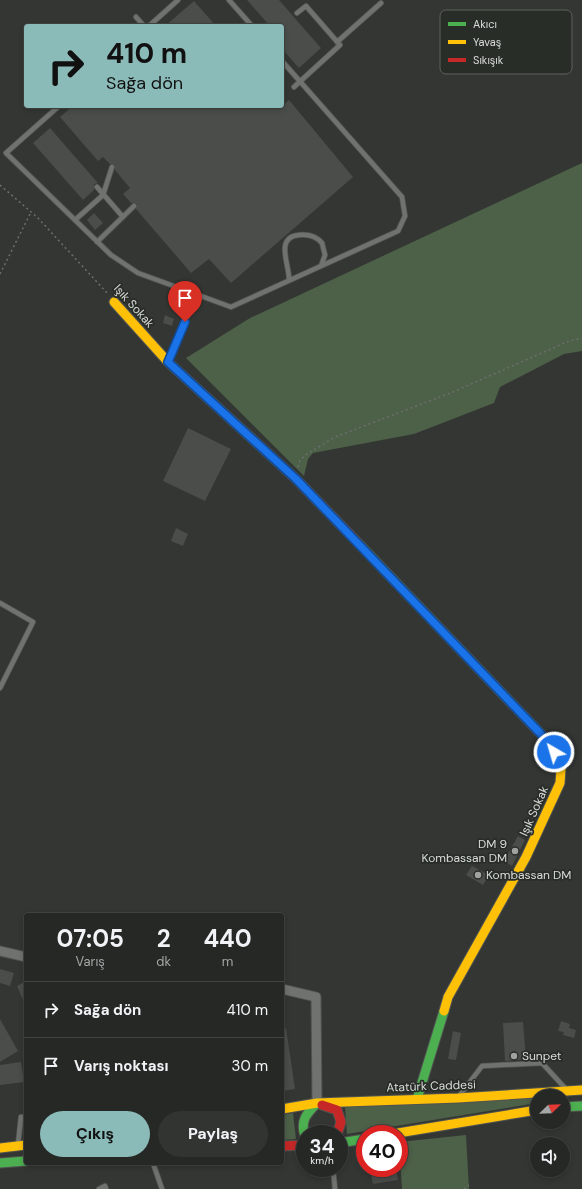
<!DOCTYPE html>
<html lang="tr">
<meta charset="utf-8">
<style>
body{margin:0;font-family:"DM Sans",sans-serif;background:#323432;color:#f1f3f6;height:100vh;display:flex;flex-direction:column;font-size:15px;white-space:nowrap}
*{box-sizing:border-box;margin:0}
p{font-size:13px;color:#a4a6a7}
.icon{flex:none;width:22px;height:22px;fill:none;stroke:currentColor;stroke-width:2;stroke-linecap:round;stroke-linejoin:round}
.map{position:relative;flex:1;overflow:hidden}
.details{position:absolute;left:24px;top:913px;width:260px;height:252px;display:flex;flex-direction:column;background:#262826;border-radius:4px;box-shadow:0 2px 6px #0003,0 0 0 1px #424443}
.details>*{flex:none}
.banner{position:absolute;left:24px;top:24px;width:260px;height:84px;border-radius:4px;box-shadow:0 2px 6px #0003,0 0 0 1px #424443;background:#8bbbb9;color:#111;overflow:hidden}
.needle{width:26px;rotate:67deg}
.controls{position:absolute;left:530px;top:1089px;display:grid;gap:8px}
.controls a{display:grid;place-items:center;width:40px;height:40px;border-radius:50%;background:#262826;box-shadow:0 2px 6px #0003,0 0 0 1px #424443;font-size:20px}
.speed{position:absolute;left:296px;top:1125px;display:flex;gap:8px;font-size:20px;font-weight:700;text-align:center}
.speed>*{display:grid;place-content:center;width:52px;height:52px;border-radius:50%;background:#262826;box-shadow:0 2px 6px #0003,0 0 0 1px #424443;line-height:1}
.speed small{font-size:10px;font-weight:400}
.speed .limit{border:6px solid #d22;background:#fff;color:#111}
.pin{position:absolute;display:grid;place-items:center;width:34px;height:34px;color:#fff;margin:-41px -17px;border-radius:50% 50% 50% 0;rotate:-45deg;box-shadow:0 0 4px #0007}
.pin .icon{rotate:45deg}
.me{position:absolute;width:44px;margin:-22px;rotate:322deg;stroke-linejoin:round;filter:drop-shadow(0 0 3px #0008)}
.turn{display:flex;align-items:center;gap:14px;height:84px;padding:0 16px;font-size:18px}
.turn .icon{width:52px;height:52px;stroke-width:2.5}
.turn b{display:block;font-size:28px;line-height:34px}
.eta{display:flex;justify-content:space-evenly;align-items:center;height:68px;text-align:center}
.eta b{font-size:24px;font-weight:700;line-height:28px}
.cta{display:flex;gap:8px;margin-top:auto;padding:8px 16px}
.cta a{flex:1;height:46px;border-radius:24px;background:#8bbbb9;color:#111;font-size:16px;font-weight:700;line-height:46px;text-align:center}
.cta a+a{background:#323432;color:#f1f3f6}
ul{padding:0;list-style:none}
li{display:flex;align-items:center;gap:12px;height:56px;padding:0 16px;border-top:1px solid #424443}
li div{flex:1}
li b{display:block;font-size:15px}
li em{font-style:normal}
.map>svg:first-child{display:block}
</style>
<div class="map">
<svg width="582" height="1189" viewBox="0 0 582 1189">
<rect width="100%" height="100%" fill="#333632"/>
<path fill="#4d6048" d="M582,163V351L564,354L500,387L494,403L414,434L313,453L308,459L304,476L186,358L250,318Z
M537,1098V1103L347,1134L345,1107Z
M293,1113L296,1139L282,1140V1115Z
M466,1135L469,1189H402L399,1142Z"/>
<path fill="#4a4d49" d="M247,0H279L321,48L299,68L282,49V26H270Z
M194,1L216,26H165Z
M289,100L353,177L231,283L209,259L191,273L136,209L137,204L131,203L123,194L130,188L115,170V165L110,164L103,157L98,161L60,117L73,106H282Z
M50,128L98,183L94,184V190L83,200L33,143Z
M94,213L103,223L95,230L87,220Z
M165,315L174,319L172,326L163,323Z
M188,428L231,449L205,501L163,481Z
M176,528L188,534L183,546L171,541Z
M518,836L525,840L512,866L504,861Z
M472,866L489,875L483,885L466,875Z
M0,969L14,973L10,986L0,983Z
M26,981V1007L17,986Z
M0,1019L18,1051L0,1062Z
M561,1021L570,1024L569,1028L576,1030L574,1038L563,1035L564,1032L558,1031Z
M523,1022L526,1059L505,1061L503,1023Z
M286,1028L295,1089L282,1091V1029Z
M453,1031L461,1033L456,1060L448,1059Z
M21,1062L24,1082L0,1085V1065Z
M377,1168H396L398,1180L373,1184L370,1169Z"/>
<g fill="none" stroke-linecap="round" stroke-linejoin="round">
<defs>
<path id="lane" d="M229,0L252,26
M136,17L144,26
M149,26L178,0
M337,42L381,3
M294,87L340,45L306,6L297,13
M59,106L6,153L111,255L138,273L231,307L398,231L405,216L402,197L282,61
M97,187L123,217
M75,220L103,195L112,167
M97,242L134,206
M289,280C290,266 274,237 299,235C309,234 316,236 322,243L325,255L321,266
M169,360L196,295
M0,603L33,622L0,688
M460,1095L482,1066L542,1063L565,1088
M18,1145L21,1117H26
M153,1163L162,1189
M333,1168L335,1189
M99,1189L105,1186L106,1189"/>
<path id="street" d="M0,951L26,957
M282,989L316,997L317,1103"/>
<path id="fast" d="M359,544L540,733L557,756
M417,1099L444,1011
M563,1107L582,1106
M305,1136C300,1121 306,1114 317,1103
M339,1143L365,1139
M0,1163L26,1161"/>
<path id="slow" d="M114,302L168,362L260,446
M444,1011L448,997L526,857L560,783L561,769L557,756
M282,1109L317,1103L458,1098L582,1090
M392,1134L537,1110
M0,1148L26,1145"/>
<path id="jam" d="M260,446L296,479L359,544
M322,1105L337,1110L341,1122L337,1134
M282,1146L305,1145"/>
</defs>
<use href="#lane" stroke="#515350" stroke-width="6"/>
<use href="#street" stroke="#515350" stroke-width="11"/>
<use href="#fast" stroke="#515350" stroke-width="11"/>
<use href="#slow" stroke="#515350" stroke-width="11"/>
<use href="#jam" stroke="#515350" stroke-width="11"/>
<path stroke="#6d6f6d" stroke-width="1.5" stroke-dasharray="2 3" stroke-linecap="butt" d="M0,185L38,218L108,294
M0,274L31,212
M298,467L300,460L307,454L335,437L453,392L569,341L582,338
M464,1189L469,1185"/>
<use href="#lane" stroke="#6f726f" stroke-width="4.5"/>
<use href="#street" stroke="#6f726f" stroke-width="9"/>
<use href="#fast" stroke="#4caf50" stroke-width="9"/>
<use href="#slow" stroke="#ffc107" stroke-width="9"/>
<use href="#jam" stroke="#c62828" stroke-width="9"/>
</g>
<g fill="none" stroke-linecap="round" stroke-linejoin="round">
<defs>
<path id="route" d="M185,322L168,362L296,479L540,733L554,752"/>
</defs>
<use href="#route" stroke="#114b97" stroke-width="10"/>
<use href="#route" stroke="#1a73e8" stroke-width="7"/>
</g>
<g fill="#9fa29f" stroke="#282d27" stroke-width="1.5">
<circle cx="515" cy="851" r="4"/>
<circle cx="478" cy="875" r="4"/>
<circle cx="514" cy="1056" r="4"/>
</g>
<g text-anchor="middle" stroke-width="3.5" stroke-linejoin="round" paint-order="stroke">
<g font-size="12" fill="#d9dcd9" stroke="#282d27">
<text transform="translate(134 306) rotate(48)" y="4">Işık Sokak</text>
<text transform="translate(534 811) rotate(-66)" y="4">Işık Sokak</text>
<text transform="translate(431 1086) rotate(-2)" y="4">Atatürk Caddesi</text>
</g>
<g font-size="12" fill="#d9dcd9" stroke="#282d27" text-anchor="start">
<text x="507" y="848" text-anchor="end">DM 9<tspan x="507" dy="14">Kombassan DM</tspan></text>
<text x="486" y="879">Kombassan DM</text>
<text x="522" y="1060">Sunpet</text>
</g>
</g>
<rect x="440" y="10" width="132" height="64" rx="6" fill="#282d27" stroke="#5d625c" stroke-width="1"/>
<rect x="448" y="22" width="18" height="4" fill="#4caf50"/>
<rect x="448" y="40" width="18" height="4" fill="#ffc107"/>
<rect x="448" y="58" width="18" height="4" fill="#c62828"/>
<g font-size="11" fill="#d9dcd9">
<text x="473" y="28">Akıcı</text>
<text x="473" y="46">Yavaş</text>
<text x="473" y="64">Sıkışık</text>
</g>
</svg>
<div class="controls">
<a><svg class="needle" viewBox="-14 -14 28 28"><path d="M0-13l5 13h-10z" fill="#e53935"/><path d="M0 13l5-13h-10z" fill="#a4a6a7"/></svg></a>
<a><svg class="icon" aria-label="sound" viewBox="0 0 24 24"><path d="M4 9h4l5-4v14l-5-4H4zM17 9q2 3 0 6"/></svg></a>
</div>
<div class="speed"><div>34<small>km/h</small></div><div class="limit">40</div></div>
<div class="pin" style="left:185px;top:322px;background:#d93025"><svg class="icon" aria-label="arrive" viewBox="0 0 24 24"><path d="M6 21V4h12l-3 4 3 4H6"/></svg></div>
<svg class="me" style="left:554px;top:752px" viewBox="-20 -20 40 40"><circle r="17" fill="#1a73e8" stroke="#fff" stroke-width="3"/><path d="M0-11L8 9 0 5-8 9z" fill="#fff"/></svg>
<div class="banner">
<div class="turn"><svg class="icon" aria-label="right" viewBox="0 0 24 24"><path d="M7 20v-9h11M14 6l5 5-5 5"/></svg><div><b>410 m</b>Sağa dön</div></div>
</div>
<section class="details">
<div class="eta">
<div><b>07:05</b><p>Varış</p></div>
<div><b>2</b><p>dk</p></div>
<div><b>440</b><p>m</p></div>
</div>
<ul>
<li><svg class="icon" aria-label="right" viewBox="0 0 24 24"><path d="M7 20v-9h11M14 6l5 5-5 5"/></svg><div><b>Sağa dön</b></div><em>410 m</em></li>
<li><svg class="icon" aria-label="arrive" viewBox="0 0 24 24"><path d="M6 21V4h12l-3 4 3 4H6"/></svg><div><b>Varış noktası</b></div><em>30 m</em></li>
</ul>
<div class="cta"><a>Çıkış</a><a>Paylaş</a></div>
</section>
</div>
